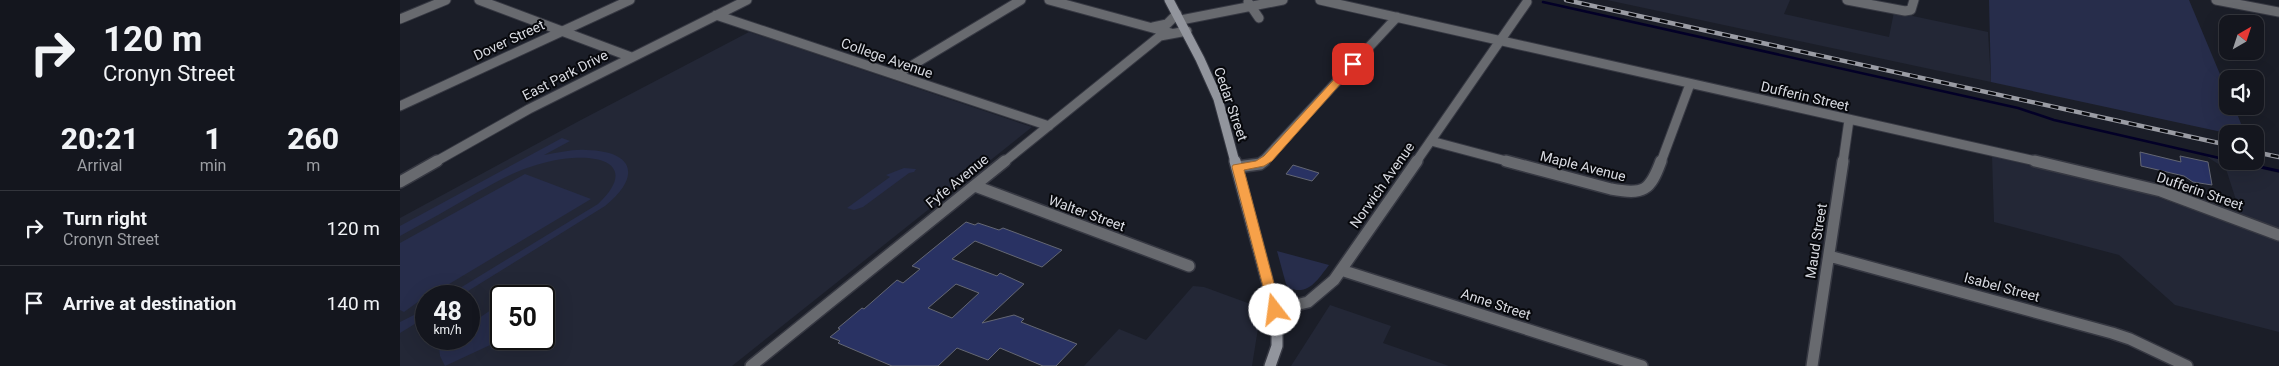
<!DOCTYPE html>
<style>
body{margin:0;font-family:Roboto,sans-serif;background:#21232b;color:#f1f3f6;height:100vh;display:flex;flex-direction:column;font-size:19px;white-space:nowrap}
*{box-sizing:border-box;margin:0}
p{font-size:16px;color:#9d9fa4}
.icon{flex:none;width:28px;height:28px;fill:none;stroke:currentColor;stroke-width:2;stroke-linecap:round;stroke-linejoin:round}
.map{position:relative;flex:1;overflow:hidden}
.side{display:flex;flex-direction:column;background:#14161e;width:400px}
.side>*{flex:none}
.top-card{background:#14161e;color:#f1f3f6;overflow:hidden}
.needle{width:32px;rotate:39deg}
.fabs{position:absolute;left:1819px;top:15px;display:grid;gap:10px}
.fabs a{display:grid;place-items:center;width:45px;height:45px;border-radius:10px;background:#14161e;box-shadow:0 5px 20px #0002,0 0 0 1px #33353c;font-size:25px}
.speed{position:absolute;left:15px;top:285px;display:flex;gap:10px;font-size:25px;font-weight:700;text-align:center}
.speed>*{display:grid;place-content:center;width:65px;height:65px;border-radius:50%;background:#14161e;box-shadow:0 5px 20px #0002,0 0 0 1px #33353c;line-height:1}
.speed small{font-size:12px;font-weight:400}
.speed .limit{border:2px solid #111;border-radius:8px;background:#fff;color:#111}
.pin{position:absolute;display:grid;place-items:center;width:42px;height:42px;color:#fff;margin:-21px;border-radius:10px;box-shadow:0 2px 8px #0006}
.me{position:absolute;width:55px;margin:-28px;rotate:345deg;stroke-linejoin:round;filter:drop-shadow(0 0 4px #0008)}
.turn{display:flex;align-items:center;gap:18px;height:105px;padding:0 20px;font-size:22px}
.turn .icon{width:65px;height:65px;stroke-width:2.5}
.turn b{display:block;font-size:35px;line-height:42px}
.eta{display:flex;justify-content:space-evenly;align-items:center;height:85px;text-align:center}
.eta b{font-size:30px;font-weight:800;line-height:35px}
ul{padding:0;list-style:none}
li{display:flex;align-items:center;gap:15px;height:75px;padding:0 20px;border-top:1px solid #33353c}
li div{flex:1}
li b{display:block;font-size:19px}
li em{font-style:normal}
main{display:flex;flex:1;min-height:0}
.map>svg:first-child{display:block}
</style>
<main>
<section class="side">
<div class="top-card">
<div class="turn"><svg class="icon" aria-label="right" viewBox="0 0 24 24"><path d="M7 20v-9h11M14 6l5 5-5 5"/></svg><div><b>120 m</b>Cronyn Street</div></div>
</div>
<div class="eta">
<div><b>20:21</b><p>Arrival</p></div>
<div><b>1</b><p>min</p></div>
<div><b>260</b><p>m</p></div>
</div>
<ul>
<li><svg class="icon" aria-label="right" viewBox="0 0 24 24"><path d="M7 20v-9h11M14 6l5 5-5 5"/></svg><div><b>Turn right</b><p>Cronyn Street</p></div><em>120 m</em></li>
<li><svg class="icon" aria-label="arrive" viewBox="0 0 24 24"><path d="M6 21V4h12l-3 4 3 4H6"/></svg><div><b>Arrive at destination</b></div><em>140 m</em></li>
</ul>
</section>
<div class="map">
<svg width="1879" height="366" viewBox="0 0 1879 366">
<rect width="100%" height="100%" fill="#1b1e28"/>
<path fill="#232736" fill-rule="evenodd" d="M1207,0H1390L1384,14L1489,37L1494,12L1588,32L1591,82Z
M349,32L632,127L332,366H0V218L179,121ZM26,296H69V339H26ZM101,296H144V339H101Z
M1592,155L1731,188L1845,228L1826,169L1806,156L1879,173V332L1775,305L1719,255L1594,222Z
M793,286L804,287L856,306L859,322L852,366H684L719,329L746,340Z
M930,305L991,326L983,343L1049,366H891Z"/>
<path fill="#272d4b" d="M1589,0H1789L1827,91L1828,106H1834L1845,134H1831L1591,82Z
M162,138L170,141L144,155C158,153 172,149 186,150C234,151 242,176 205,206L60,296H47L198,204C233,171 211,155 172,158C157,159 141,163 127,168C109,174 93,184 76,193C51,208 25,222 0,236V226Z
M504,168L516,169L514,172L509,173L463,207L454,210L447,208L490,177L486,175Z
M125,174L191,199L29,296H26L4,312L0,310V243Z
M877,251L929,265C918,279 909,296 889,288L886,284Z
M101,303L103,339L45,366L40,356L39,346L47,339H69V325Z
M26,309V317L0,333V322Z"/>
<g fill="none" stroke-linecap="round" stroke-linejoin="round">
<path stroke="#030027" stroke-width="2.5" d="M1143,2L1618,108L1654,120L1828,160
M1833,161L1838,162"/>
<path stroke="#030027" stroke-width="3" d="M1833,161L1879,171"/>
</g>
<path fill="#293263" stroke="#646773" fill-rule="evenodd" d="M1740,152L1781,162L1780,156L1808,162L1812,185L1793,182L1784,176L1741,166Z
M893,165L919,173L912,181L886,174Z
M566,222L575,225L578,223L599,230L603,228L662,250L642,267L575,241L552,259L597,276L600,273L624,284L582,323L614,315L624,319L621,322L677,344L656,366H643L600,348L588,360L557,348L538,366H492L438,343L440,341L430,337L440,329L438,328L462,308L464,309L497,280L503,283L520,269L512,266ZM556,284L579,293L552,318L528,308Z"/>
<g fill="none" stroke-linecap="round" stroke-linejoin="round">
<defs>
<path id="minor-far1" d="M79,0L231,57
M649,0L771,33
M920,0L1640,162
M1447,0L1505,11L1511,10L1514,0
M848,2L859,18
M316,15L649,126
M0,19L46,0
M781,20L883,0
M753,27L767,24L777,14
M496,75L621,0
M0,106L230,0
M1031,141L1110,162
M35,162L129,109L347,0
M604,162L760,36L787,31
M862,162L997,17
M1016,162L1127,2
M1261,162L1290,84
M1443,162L1449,120"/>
<path id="minor" d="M1106,161L1211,189C1244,195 1250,191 1261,161
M1635,161L1761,191L1879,235
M837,167L860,164L864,161
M0,182L37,161
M575,186L789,266
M1429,256L1712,333L1730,339L1787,366
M941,270L1242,366
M875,310L908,302L934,280L1017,161
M351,366L605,161
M1412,366L1443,161"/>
<path id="tertiary" d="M1816,0L1879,12"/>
<path id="secondary-far1" d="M769,0L800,59L818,99L835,162"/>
<path id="secondary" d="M835,161L877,318V346L870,366"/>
</defs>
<use href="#minor-far1" stroke="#363842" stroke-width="11"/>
<use href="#minor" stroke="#363842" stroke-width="14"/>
<use href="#tertiary" stroke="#363842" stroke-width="11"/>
<use href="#secondary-far1" stroke="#363842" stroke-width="11"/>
<use href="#secondary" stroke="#363842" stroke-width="14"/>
<use href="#minor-far1" stroke="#686a6f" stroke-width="9"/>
<use href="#minor" stroke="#686a6f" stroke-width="11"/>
<use href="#tertiary" stroke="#686a6f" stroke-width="9"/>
<use href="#secondary-far1" stroke="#92959d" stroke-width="9"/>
<use href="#secondary" stroke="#92959d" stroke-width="11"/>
<defs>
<path id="rail" d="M1166,0L1828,145
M1855,152L1879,157"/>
</defs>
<use href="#rail" stroke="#9a9ca4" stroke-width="4.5"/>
<use href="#rail" stroke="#07080c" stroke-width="2.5" stroke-dasharray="8" stroke-linecap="butt"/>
</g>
<path fill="#f7a149" stroke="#a1692f" d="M950,62H956L958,64L872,161L864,166L844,170L881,310L880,313H870L832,167L833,165L856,161L864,156Z"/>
<g text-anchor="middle" stroke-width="4" stroke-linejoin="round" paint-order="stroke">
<g font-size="14" fill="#d9dbe2" stroke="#07080c">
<text transform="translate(109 40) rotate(-25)" y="5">Dover Street</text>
<text transform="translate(487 58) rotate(19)" y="5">College Avenue</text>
<text transform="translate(165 75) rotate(-27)" y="5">East Park Drive</text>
<text transform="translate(1405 96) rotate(13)" y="5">Dufferin Street</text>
<text transform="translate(831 104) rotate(71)" y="5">Cedar Street</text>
<text transform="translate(1183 166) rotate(14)" y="5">Maple Avenue</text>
<text transform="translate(557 181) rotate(-39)" y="5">Fyfe Avenue</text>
<text transform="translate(982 185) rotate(-55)" y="5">Norwich Avenue</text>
<text transform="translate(1800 191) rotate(19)" y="5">Dufferin Street</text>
<text transform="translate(687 213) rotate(20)" y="5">Walter Street</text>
<text transform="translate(1416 241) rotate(-81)" y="5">Maud Street</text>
<text transform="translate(1602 287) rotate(15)" y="5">Isabel Street</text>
<text transform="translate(1096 304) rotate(18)" y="5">Anne Street</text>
</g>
</g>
</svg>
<div class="fabs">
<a><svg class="needle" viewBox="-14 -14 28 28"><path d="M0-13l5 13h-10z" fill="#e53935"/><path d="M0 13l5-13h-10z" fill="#9d9fa4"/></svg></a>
<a><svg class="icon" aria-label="sound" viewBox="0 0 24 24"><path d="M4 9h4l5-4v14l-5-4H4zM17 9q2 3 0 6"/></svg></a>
<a><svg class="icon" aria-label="search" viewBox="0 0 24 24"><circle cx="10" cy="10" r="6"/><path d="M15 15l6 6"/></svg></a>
</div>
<div class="speed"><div>48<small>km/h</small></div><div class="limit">50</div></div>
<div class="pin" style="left:953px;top:64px;background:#d93025"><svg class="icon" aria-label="arrive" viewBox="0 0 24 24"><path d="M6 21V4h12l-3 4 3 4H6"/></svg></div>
<svg class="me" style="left:875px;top:310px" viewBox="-20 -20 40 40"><circle r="19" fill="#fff"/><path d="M0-13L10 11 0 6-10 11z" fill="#f7a149"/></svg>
</div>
</main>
